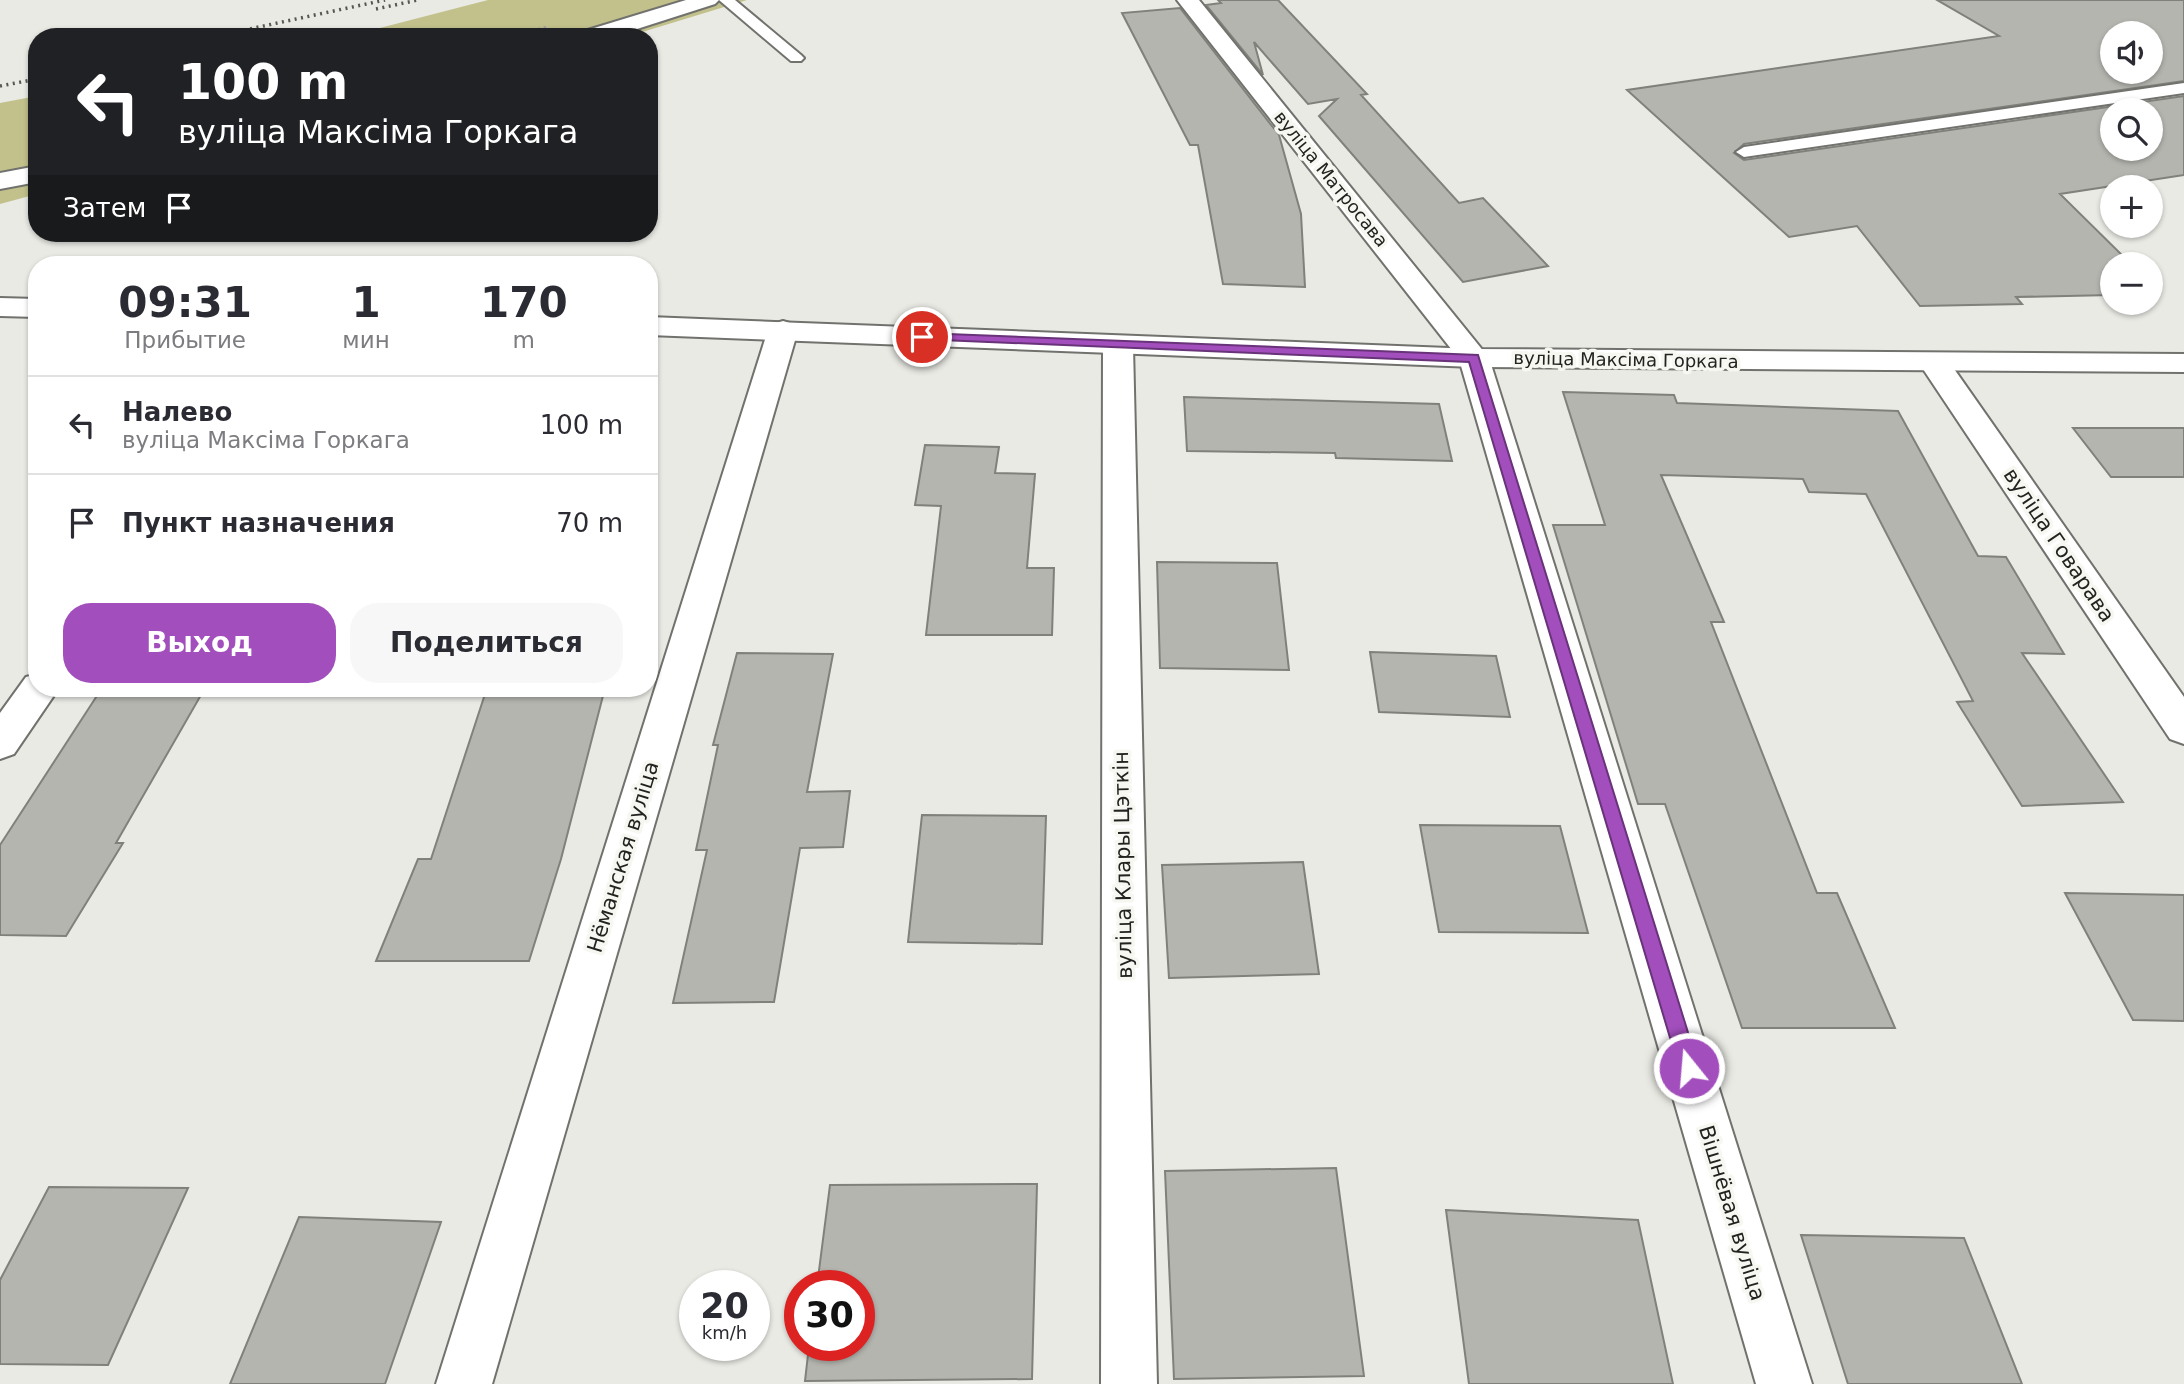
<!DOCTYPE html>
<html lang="ru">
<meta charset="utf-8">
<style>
body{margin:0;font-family:"DejaVu Sans",sans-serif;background:#f7f7f7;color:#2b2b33;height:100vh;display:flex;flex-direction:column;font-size:26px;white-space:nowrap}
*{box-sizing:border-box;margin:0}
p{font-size:23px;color:#7c7c81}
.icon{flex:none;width:38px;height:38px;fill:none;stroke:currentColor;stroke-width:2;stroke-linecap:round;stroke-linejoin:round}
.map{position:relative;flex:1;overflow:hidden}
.side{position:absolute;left:28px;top:256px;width:630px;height:441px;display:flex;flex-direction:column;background:#fff;border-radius:28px;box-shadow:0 2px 5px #0004}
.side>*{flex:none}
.top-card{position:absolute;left:28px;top:28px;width:630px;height:214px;border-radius:28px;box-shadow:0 2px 5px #0004;background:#202124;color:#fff;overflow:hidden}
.controls{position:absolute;left:2100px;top:21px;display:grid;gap:14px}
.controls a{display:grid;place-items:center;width:63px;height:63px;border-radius:50%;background:#fff;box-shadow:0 2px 5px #0004;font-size:35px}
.speed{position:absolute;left:679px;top:1270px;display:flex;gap:14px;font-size:35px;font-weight:700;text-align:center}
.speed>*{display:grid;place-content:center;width:91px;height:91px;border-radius:50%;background:#fff;box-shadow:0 2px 5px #0004;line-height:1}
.speed small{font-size:18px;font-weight:400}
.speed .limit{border:10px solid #d22;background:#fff;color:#111}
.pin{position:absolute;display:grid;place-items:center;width:60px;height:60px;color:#fff;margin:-30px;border:4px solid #fff;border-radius:50%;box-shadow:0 2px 7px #0007}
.me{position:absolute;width:77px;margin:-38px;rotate:343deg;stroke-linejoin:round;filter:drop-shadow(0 0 5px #0008)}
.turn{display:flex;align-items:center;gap:24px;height:147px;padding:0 35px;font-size:32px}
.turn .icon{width:91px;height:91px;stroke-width:2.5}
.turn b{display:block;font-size:49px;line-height:60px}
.then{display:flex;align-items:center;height:66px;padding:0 35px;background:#0003;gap:14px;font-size:26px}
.eta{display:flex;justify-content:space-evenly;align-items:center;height:119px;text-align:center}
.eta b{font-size:42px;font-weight:800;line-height:49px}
.cta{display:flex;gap:14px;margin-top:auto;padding:14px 35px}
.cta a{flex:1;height:80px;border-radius:28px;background:#a24ebc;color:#fff;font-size:28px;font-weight:800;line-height:80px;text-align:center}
.cta a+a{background:#f7f7f7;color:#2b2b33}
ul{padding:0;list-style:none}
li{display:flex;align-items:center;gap:21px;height:98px;padding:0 35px;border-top:2px solid #e1e1e2}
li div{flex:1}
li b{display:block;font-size:26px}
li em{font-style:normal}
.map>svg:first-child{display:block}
</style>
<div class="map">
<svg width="2184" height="1384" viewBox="0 0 2184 1384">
<rect width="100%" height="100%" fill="#e9eae4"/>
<path fill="#c2c18c" d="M488,0H747L626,37H345Z
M37,96V194L0,204V103Z"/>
<path fill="#b5b5b0" stroke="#81817c" stroke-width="2" fill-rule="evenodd" d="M1218,0H1278L1367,94L1361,95L1459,203L1483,198L1548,266L1463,282L1319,116L1337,99L1308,104L1254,42L1263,75L1206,5L1221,3Z
M1937,0H2184V81L1744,144L1734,153L1744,160L2184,96V175L2060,194L2131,264H2112V295L2016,297L2022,304L1920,306L1857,226L1789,237L1627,90L1999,36ZM2112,33H2151V72H2112ZM2112,110H2151V149H2112Z
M1180,8L1279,135L1301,214L1305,287L1223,284L1198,145H1190L1122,13Z
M1563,392L1674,395L1677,403L1898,411L1978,556L2006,557L2064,654L2022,653L2123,802L2022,806L1957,702L1973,701L1866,494L1809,492L1803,479L1661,475L1724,622H1711L1817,893H1837L1895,1028H1742L1665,804H1638L1553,525H1605Z
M1184,397L1439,404L1452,461L1336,458L1335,453L1187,451Z
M2073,428H2184V477H2111Z
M925,445L999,447L995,473L1035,474L1027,568H1054L1052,635H926L941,506L915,505Z
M1157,562L1277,563L1289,670L1160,668Z
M1370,652L1496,656L1510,717L1379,712Z
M737,653L833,654L807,792L850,791L843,847L800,848L774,1002L673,1003L707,850H696L718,745H713Z
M102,688H205L116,843H123L66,936L0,935V845Z
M605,688L561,859L529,961H376L418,859H431L486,691Z
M922,815L1046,816L1042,944L908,942Z
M1420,825L1560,826L1588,933L1439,932Z
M1303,862L1319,974L1169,978L1162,865Z
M2065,893L2184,895V1021L2133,1020Z
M1336,1168L1364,1376L1174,1379L1165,1171Z
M1037,1184L1032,1379L805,1381L809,1346H859V1286H817L830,1185Z
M49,1187L188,1188L108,1365L0,1364V1280Z
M1446,1210L1638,1220L1673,1384H1469Z
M299,1217L441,1222L385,1384H230Z
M1801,1235L1964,1238L2022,1384H1848Z"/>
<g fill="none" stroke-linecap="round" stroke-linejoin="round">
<defs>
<path id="lane" d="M719,0H735L801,55L804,58L801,61H791Z
M2184,83V93L1744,157L1736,152L1744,147Z"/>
<path id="street" d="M1177,0H1199L1489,358L1812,1384H1756L1459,359Z
M783,321L793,324L798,330L492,1384H436L768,330L773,324Z
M1118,337L1129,340L1133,346L1157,1384H1101L1103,346L1107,340Z
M1934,354L1945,356L2184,697V744L2170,739L1919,363L1923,356Z
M37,674V688H59L14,754L0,759V713L26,677Z"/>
<path id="secondary" d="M686,0H719L715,4L612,37H578L581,32Z
M37,166V182L0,189V173Z
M0,298L37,299V317L0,316Z
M649,317L1474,349L2184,354V372L1474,367L649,335Z"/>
</defs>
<use href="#lane" stroke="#71716d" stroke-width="4"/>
<use href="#street" stroke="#71716d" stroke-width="4"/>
<use href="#secondary" stroke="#71716d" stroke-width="4"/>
<path stroke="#a2a29e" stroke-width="2.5" stroke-dasharray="3.5 3.5" stroke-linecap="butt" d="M510,37L546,27"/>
<use href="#lane" fill="#fff" fill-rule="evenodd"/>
<use href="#street" fill="#fff" fill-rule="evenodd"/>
<use href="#secondary" fill="#fff" fill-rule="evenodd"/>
<path stroke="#565653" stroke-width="3.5" stroke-dasharray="2 4.5" stroke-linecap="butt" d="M376,9L418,0
M212,37L385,0
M0,86L37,79"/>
</g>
<path fill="#a24ebc" stroke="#69337a" stroke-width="2" d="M922,333L1478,355L1699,1068L1696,1075L1689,1078L1682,1075L1679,1068L1469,362L918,339V334Z"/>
<g text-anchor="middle" stroke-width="7" stroke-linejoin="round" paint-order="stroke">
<g font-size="18" fill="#222220" stroke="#f7f7f2">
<text transform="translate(1331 179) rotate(51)" y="6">вуліца Матросава</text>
<text transform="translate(1626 360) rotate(1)" y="6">вуліца Максіма Горкага</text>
</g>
<g font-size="21" fill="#222220" stroke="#f7f7f2">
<text transform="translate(2059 545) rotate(56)" y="7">вуліца Говарава</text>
<text transform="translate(623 857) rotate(-73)" y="7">Нёманская вуліца</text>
<text transform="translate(1123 865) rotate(-91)" y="7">вуліца Клары Цэткін</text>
<text transform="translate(1732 1213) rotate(73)" y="7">Вішнёвая вуліца</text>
</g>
</g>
</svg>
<div class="controls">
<a><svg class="icon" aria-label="sound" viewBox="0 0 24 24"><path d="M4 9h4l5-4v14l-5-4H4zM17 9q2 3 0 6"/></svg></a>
<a><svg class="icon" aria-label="search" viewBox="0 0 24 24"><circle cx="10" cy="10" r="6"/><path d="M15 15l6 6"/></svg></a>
<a>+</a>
<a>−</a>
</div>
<div class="speed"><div>20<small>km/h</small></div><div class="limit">30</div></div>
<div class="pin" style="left:922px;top:337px;background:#d93025"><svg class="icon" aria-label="arrive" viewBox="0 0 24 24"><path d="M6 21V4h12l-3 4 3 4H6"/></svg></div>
<svg class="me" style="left:1689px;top:1068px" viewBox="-20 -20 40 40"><circle r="17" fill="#a24ebc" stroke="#fff" stroke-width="3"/><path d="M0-11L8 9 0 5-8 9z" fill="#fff"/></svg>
<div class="top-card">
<div class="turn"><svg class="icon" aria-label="left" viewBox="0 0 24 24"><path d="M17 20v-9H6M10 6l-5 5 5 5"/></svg><div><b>100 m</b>вуліца Максіма Горкага</div></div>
<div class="then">Затем<svg class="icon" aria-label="arrive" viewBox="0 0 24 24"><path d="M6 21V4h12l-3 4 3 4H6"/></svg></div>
</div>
<section class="side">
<div class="eta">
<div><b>09:31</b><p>Прибытие</p></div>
<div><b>1</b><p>мин</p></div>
<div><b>170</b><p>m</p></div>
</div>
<ul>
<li><svg class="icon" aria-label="left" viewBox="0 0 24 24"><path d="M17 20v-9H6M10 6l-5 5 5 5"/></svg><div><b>Налево</b><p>вуліца Максіма Горкага</p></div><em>100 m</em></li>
<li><svg class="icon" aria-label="arrive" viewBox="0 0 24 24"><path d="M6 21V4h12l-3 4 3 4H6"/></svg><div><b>Пункт назначения</b></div><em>70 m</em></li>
</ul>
<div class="cta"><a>Выход</a><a>Поделиться</a></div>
</section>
</div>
